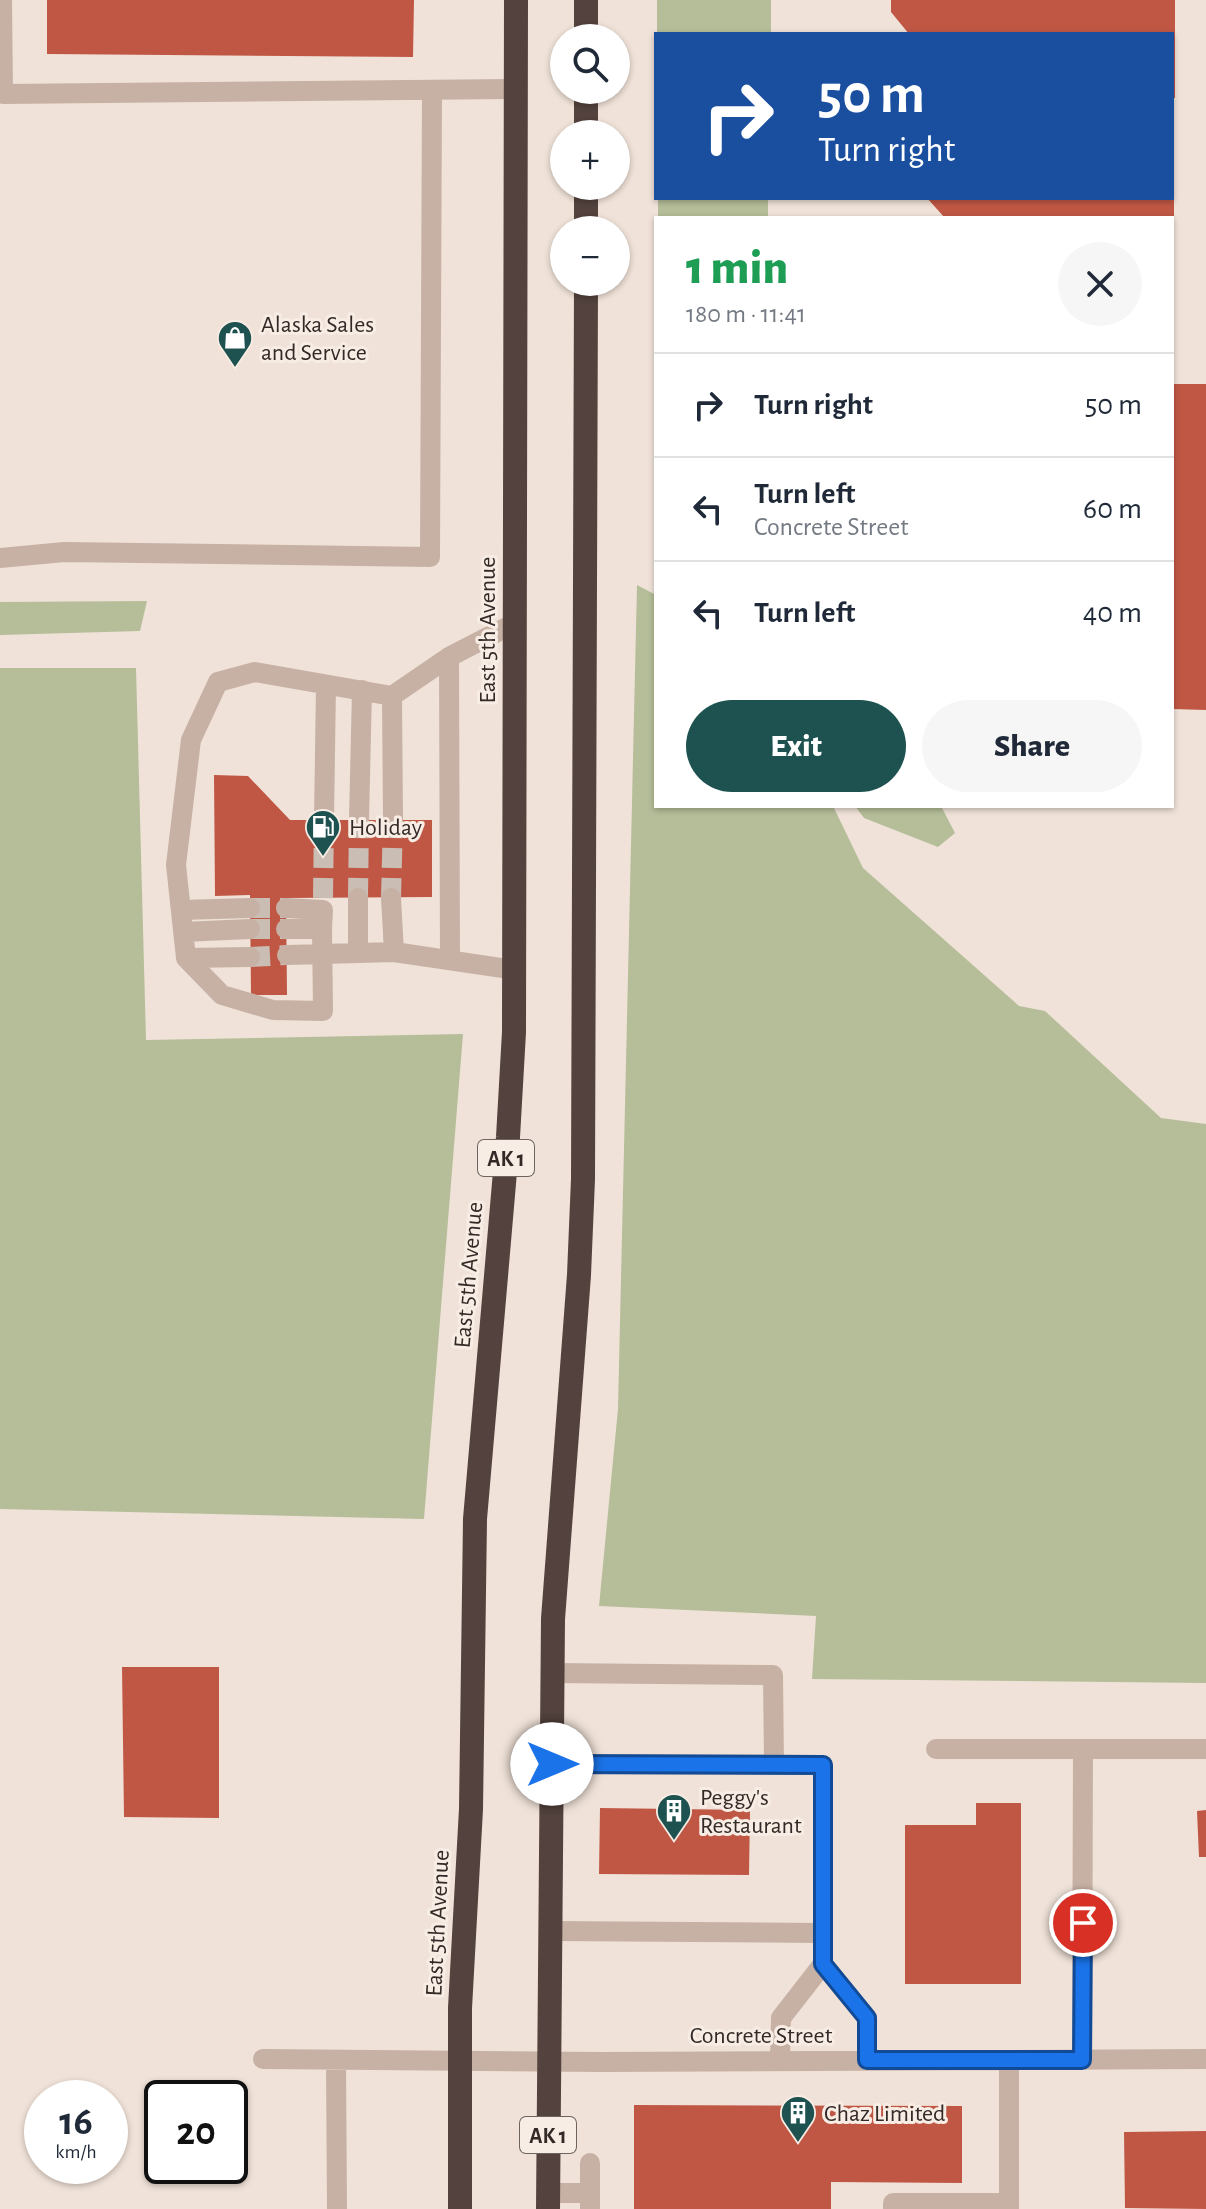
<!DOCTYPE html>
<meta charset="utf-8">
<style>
body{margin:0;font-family:"Alegreya Sans",sans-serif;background:#f6f6f7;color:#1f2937;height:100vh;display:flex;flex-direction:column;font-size:30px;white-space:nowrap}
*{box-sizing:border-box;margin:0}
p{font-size:26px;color:#747a83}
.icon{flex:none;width:44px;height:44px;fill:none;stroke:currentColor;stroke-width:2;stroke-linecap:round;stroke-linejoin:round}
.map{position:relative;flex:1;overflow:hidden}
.side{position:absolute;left:654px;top:216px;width:520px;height:592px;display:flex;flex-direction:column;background:#fff;border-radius:0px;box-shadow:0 2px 6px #0004}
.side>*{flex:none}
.guide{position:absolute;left:654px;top:32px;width:520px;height:168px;border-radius:0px;box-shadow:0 2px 6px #0004;background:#1a4fa0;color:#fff;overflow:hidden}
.controls{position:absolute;left:550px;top:24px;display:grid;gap:16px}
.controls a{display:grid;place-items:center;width:80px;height:80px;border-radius:50%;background:#fff;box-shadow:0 2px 6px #0004;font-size:40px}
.speed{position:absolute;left:24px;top:2080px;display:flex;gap:16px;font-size:40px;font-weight:700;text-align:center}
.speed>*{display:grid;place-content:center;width:104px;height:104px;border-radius:50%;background:#fff;box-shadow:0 2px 6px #0004;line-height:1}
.speed small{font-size:20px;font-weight:400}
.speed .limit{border:4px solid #111;border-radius:12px;background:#fff;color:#111}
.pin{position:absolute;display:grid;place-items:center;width:68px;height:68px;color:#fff;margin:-34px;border:4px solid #fff;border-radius:50%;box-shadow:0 2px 8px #0007}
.me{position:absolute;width:88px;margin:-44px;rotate:90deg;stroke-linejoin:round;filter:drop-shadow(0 0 6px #0008)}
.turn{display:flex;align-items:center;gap:28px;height:168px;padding:0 32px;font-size:36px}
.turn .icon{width:104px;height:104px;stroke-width:2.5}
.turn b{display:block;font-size:56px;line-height:68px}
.round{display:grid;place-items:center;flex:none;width:84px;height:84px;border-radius:42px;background:#f6f6f7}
.overview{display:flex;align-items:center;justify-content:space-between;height:136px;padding:0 32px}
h1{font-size:48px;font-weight:800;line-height:60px;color:#1e9e55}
.cta{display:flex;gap:16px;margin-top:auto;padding:16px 32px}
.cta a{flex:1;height:92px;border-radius:48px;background:#1e5250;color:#fff;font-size:32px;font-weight:800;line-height:92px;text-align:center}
.cta a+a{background:#f6f6f7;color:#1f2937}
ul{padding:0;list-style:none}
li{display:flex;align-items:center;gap:24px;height:104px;padding:0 32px;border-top:2px solid #e0e1e3}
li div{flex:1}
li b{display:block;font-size:30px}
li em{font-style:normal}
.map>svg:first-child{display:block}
</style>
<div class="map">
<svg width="1206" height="2209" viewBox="0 0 1206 2209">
<rect width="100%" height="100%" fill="#f0e2d8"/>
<path fill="#b5be99" d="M657,0H771V34H657Z
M658,198H768V218H658Z
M637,585L656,595V806H833L863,868L1019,1006L1045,1011L1161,1118L1206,1124V1683L812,1679L816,1616L599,1606L618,1409Z
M147,601L140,631L0,635V602Z
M0,668H136L146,1040L463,1034L424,1519L0,1509Z
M855,806H941L955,833L938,847L864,818Z"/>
<path fill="#c05745" d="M47,0H414L413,57L47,54Z
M891,0H1175V98H1172V34H909L891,12Z
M927,198H1174V218H945Z
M1172,384H1206V710L1172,709Z
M214,775L248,776L290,820H432V897L286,898L287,995H251L250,895L215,896Z
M122,1667H219V1818L124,1817Z
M976,1803H1021V1984H905V1825H976Z
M600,1808L750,1810L749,1875L599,1874Z
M1206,1810V1857H1199L1197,1811Z
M634,2105L962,2106V2183L831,2182V2209H634Z
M1206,2131V2209L1125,2208L1124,2132Z"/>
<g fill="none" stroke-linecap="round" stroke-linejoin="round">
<path stroke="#cabdb4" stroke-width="20" stroke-dasharray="20 10" stroke-linecap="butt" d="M323,898L324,820
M358,898L359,820
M391,898L393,819
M250,908H286
M250,929H286
M250,957L287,955"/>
<path stroke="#c7b1a5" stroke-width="20" d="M2,0L3,94L516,89
M0,558L64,552L430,557L432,91
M449,657L450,958
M393,819L392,696L449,657L515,623
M324,820L326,685
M359,820L362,690
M391,898L394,952L515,970
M286,908L323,910L322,929
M181,910L250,908
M183,932L250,929
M358,952V898
M287,955L394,952
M250,957L186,958L176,865L191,740L218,682L255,672L392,696
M186,958L222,995L273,1010L323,1011L322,929H286
M552,1673L773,1675L774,1765
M936,1749H1206
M551,1931L823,1933V1765L552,1764
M823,1933V1964L867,2018V2060
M263,2059L602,2062L1206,2059
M1009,2060V2209
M1082,2060L1083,1749
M336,2061L337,2209
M780,2061L781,2018L823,1964
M590,2163V2209
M548,2193H590
M893,2209V2203H1009"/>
<path stroke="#53423d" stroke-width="24" d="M586,38V0
M586,134V90
M586,230V186
M460,2209V2008L471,1809L475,1519L508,1137L514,1032L516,0
M548,2209L553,1619L579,1275L583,1179L586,282"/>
</g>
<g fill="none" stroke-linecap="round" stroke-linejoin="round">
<defs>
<path id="route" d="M552,1764L823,1765V1964L867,2018V2060H1082L1083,1923"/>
</defs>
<use href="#route" stroke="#114b97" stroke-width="20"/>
<use href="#route" stroke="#1a73e8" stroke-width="14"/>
</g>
<defs>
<symbol id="shop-pin" viewBox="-11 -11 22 30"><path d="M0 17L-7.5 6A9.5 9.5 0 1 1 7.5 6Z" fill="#1e5250" stroke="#f8ede4"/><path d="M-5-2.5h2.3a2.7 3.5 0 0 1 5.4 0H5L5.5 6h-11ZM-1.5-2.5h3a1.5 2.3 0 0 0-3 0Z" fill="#fff"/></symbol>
<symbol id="fuel-pin" viewBox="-11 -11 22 30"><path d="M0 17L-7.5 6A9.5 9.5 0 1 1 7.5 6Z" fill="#1e5250" stroke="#f8ede4"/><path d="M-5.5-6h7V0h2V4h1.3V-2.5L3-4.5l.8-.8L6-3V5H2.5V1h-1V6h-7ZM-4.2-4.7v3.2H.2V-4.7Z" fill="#fff"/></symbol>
<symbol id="building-pin" viewBox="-11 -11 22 30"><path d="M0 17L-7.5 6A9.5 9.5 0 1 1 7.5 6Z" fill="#1e5250" stroke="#f8ede4"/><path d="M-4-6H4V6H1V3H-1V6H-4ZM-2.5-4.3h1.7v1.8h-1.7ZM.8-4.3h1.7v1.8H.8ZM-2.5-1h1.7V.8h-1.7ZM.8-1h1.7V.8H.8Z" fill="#fff"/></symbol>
</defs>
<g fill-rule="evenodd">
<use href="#shop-pin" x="215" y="318" width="40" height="54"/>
<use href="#fuel-pin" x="303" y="807" width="40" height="54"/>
<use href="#building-pin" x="654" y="1791" width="40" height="54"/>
<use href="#building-pin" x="778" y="2093" width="40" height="54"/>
</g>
<g text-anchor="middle" stroke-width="6" stroke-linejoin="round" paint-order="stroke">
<g fill="#f8ede4" stroke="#6e645f" stroke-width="2">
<rect x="478" y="1140" width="56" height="36" rx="6"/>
<rect x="520" y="2117" width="56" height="36" rx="6"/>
</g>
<g font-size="22" font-weight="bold" fill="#332926">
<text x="506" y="1166">AK 1</text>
<text x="548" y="2143">AK 1</text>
</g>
<g font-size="24" fill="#332926" stroke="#f8ede4" text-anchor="start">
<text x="261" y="332">Alaska Sales<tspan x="261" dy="28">and Service</tspan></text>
<text x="349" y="835">Holiday</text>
<text x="700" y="1805">Peggy's<tspan x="700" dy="28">Restaurant</tspan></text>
<text x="824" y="2121">Chaz Limited</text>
</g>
<g font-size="24" fill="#332926" stroke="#f8ede4">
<text transform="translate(487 630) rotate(-90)" y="8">East 5th Avenue</text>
<text transform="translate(468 1275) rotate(-85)" y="8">East 5th Avenue</text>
<text transform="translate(437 1923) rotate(-87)" y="8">East 5th Avenue</text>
<text x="761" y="2043">Concrete Street</text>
</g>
</g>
</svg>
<div class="controls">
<a><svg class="icon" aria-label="search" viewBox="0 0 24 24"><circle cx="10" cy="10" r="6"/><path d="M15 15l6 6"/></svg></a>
<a>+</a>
<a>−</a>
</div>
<div class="speed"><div>16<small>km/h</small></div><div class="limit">20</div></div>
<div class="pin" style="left:1083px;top:1923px;background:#d93025"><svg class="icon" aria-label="arrive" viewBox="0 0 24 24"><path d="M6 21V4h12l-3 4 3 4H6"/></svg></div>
<svg class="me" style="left:552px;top:1764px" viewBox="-20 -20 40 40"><circle r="19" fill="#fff"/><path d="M0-13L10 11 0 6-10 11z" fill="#1a73e8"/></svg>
<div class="guide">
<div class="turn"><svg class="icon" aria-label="right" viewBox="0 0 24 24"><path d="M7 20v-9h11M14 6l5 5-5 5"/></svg><div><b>50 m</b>Turn right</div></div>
</div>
<section class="side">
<div class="overview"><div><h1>1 min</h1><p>180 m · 11:41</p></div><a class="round"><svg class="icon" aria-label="close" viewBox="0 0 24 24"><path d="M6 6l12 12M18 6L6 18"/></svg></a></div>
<ul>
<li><svg class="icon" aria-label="right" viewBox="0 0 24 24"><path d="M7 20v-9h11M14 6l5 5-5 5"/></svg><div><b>Turn right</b></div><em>50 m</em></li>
<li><svg class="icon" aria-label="left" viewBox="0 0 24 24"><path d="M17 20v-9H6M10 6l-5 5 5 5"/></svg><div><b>Turn left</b><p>Concrete Street</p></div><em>60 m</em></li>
<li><svg class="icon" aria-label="left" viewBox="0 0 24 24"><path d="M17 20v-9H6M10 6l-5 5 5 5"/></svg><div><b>Turn left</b></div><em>40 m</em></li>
</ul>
<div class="cta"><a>Exit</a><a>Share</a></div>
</section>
</div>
